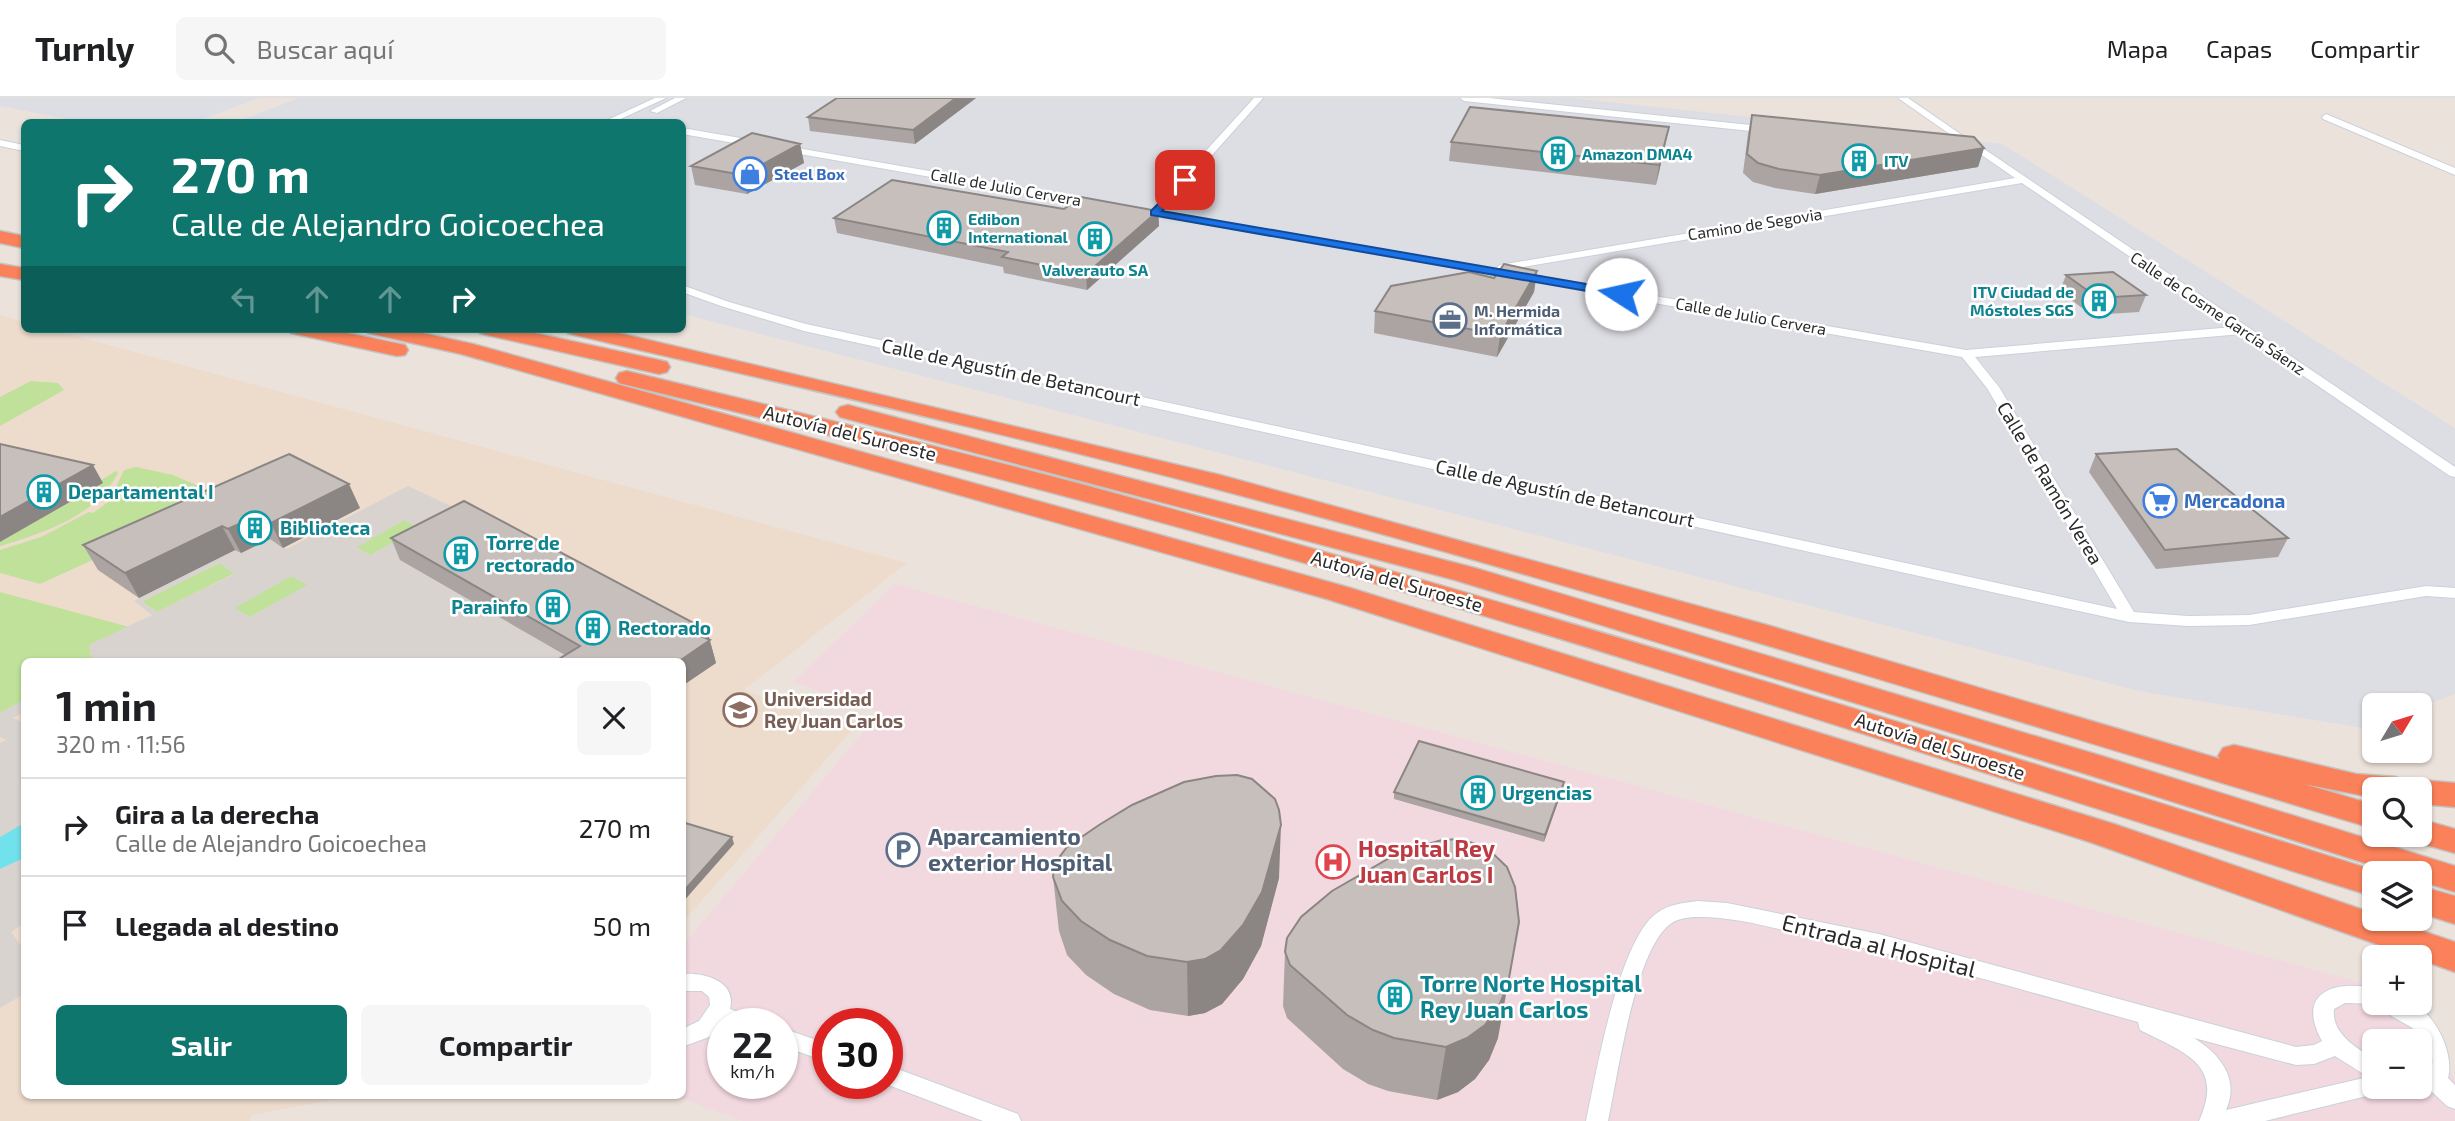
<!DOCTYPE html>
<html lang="es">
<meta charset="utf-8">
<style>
body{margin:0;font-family:"Exo 2",sans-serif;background:#f6f6f6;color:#202124;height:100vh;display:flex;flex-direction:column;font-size:26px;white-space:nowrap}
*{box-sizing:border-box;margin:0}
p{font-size:23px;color:#757577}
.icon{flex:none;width:38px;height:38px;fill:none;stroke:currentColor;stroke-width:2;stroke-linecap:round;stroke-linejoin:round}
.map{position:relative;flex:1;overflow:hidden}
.panel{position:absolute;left:21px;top:560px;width:665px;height:441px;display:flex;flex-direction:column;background:#fff;border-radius:10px;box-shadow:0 2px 5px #0004}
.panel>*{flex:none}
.hud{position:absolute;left:21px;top:21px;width:665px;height:214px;border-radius:10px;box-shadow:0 2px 5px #0004;background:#0f766e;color:#fff;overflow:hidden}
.needle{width:46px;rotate:52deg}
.buttons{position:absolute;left:2362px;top:595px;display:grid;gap:14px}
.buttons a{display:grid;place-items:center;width:70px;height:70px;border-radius:10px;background:#fff;box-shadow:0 2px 5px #0004;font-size:35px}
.speed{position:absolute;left:707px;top:910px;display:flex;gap:14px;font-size:35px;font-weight:700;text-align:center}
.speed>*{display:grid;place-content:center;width:91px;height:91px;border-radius:50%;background:#fff;box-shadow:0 2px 5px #0004;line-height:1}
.speed small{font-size:18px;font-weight:400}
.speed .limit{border:10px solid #d22;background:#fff;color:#111}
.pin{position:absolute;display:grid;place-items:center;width:60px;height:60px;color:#fff;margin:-30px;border-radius:14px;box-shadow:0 4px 10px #0006}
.me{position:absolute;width:77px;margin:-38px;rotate:280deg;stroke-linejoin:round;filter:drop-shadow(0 0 5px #0008)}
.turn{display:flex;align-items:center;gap:24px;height:147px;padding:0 35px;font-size:32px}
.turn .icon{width:91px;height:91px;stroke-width:2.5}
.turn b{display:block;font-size:49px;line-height:60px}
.lanes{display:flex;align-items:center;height:66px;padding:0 35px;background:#0003;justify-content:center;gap:35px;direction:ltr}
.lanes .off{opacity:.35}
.round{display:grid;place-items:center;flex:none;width:74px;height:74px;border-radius:10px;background:#f6f6f6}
.head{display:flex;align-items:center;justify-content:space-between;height:119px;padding:0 35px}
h1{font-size:42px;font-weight:700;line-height:52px}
.action{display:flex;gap:14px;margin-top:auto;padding:14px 35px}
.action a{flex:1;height:80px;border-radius:10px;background:#0f766e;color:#fff;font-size:28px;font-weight:700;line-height:80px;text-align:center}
.action a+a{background:#f6f6f6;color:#202124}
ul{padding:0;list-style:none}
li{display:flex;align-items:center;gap:21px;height:98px;padding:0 35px;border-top:2px solid #e0e0e0}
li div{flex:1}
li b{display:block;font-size:26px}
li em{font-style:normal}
header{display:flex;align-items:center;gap:42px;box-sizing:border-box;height:98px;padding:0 35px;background:#fff;border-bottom:2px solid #e0e0e0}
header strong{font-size:33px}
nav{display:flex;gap:38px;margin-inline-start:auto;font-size:24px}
.search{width:490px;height:63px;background:#f6f6f6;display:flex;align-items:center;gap:18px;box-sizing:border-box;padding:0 24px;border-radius:10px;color:#757577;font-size:26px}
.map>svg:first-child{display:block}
</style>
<header>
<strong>Turnly</strong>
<div class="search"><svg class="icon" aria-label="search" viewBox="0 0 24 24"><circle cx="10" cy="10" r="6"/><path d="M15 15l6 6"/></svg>Buscar aquí</div>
<nav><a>Mapa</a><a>Capas</a><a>Compartir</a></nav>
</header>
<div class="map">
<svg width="2455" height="1023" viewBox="0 0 2455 1023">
<rect width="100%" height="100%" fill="#ece2dc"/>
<path fill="#dddde4" d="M0,0H258L195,24H82L0,8Z
M299,0H1572L2002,46L2455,330V596L2420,609L2375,607V626L2363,630L2139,593L683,216L682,24H236Z"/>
<path fill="#eddccc" d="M0,217L24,224V231H51L907,465L744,592L852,632L683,824L682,564H24V998H353L252,1017L250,1023H0Z"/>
<path fill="#f2d9df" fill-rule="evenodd" d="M895,486L2374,888L2375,905H2388L2455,980V1023H743L675,998H682L683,847L880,614L793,584ZM723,926H782V985H723ZM828,926H887V985H828ZM2375,943H2420V989H2375Z"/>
<path fill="#bfe19a" d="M31,283L58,285L64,292L0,328V299Z
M136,369L173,377L219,397L204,411L40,486L0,475V452L41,439L89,414L93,415L111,402L105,401L117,387L124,372Z
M116,373L118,375C96,418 44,435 0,448V444L102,385L98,384Z
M404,422L420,429L371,457L355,449Z
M220,465L235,475L157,514L141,503Z
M291,478L308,487L250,519L234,510Z
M0,494L129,529L89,547L92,563L24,564V602L0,615Z"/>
<path fill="#d8d3cf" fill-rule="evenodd" d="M408,388L470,417L576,563L92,564L89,547L152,517L134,503L235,452L241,455L270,441L287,451ZM404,422L419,430L371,457L356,450ZM219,465L234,476L157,514L142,504ZM291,478L307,487L250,519L235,510Z
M24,602V614L13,620L24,625V725L0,739V645L6,642L0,639V615Z
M24,760V825L11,834L24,852V896L0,910V771Z"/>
<path fill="#71e1ec" d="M24,725V760L0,771V739Z"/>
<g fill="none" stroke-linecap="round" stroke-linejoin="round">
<defs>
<path id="street" d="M655,0H666L614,24H603Z
M675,0H686L657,15L650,13Z
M1254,0H1263L1162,113L1495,171L1500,167L2015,80L1976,53L1984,51L2455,369V379L2450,378L2242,236L1975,259L1999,289L2134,514L2188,518L2249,517L2426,488L2455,490V500L2426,498L2249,527L2188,528L2129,524L804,233L721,208L682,194V187L729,204L806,226L2117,511L1987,290L1962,259L1135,114V110L1153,111ZM2022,85L2233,229L1966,252L1505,172Z
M1460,0H1489L1770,29L1775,32L1770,35L1464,3Z
M1898,0H1908L1972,44L1964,46Z
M2326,16L2455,70V77L2323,21L2322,19Z
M682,30L758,43L763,46L758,49L682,36Z
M0,42L24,47V53L0,48Z
M780,47L1096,102L1101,105L1096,108L777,52L775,50Z
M1698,803L1727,805L1879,836L2296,949L2314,947L2322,943C2296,895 2332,882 2375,890V905C2385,905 2399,902 2409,905C2434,911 2455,956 2448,980L2455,987V1011L2447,1008L2429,991L2420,993L2412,990L2420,989V973L2432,967C2436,927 2390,927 2380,906L2345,905L2334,911C2331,935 2357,951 2375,961V989H2385L2383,994L2265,1023H2199C2225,966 2185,955 2140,932L2138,924C2029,894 1920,861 1809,838C1773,830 1736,819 1699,819C1689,819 1677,820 1669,827C1634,856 1618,977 1608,1023H1586C1596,976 1619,841 1657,815C1669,806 1683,805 1698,803ZM2194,940L2296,967L2314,966L2335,958L2368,979L2226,1012C2240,981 2220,956 2194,940Z
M682,876C704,874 737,883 730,911L754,920L757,926H723L709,939L682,949V931L699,923L710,907L709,899L702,893H682Z
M782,930L828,946V964L782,948Z
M887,967L1018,1016L1021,1023H983L883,985H887Z"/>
<path id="highway" d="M0,133L24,138V150L0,145Z
M0,166L24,170V182L0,178Z
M287,231H328L405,247L408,252L405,257L397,258L291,235Z
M364,231H404L473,246L1347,489L2114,726L2375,816V821H2387L2455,844V874L2090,744L1327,501L461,256L368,235Z
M476,231H516L659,262L667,264L670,269L667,274L659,276L487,237L480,235Z
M564,231H602L1220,377L1767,527L2220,661L2218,658L2223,650L2234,647L2356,676L2396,679L2409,686L2420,682L2455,685V709L2420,706V691H2375V700L2304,686L2375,707V731C1985,614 1598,492 1205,388C996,333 785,286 575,237L568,235Z
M627,273C779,310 931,346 1081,386C1518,505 1951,639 2383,775H2375V799C2009,684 1646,562 1277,457C1059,394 839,339 619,285L616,280L619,275Z
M848,307L1475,470L2105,659L2455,768V794L2420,783V775H2396L2083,675L1455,482L840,319L836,314L840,309Z
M2420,721L2455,731V755L2408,742L2405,737H2420Z
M2420,788L2455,798V826L2420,815Z"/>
</defs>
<use href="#street" stroke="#cad1db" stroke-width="2"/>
<use href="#highway" stroke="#c3c3c3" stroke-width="3"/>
<use href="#street" fill="#fff" fill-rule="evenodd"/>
<use href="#highway" fill="#fa8159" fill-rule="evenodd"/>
</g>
<path fill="#aba4a2" d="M976,0L915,46L810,33L808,19Z
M1752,17L1984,50L1978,69L1815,96L1775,90L1753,84L1743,75L1748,36Z
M1451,44L1665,48L1656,87L1449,63Z
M800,46L804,65L747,96L695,87L691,68Z
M1064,111L1158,113L1159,128L1087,192L1004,175L1003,169L837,135L834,120Z
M1537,173L1534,194L1497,259L1374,235L1375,213L1494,180Z
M2066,177L2146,197L2139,214L2091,217L2060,193Z
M289,356L360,410L283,450L270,441L241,455L235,452L139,500L98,472L83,447Z
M2096,356L2288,440L2278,459L2156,471L2089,374Z
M391,440L707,532L716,565L682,588V564L565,557L400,462Z
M1564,684L1544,744L1394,701V694Z
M1053,779L1279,780L1261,848L1243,881L1222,906L1205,915L1188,918L1150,912L1114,896L1086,877L1067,857L1059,833Z
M1285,854L1498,940L1489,962L1475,981L1458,994L1437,1002L1388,993L1368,986L1343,971L1287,920L1283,908Z"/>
<path fill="#8b8684" d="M956,0H976L915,46L913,32Z
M1669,29L1665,48L1656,87L1659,67Z
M800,46L804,65L747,96L743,77Z
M1984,50L1978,69L1815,96L1820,77Z
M1158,113L1159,128L1087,192L1086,176Z
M1537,173L1534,194L1497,259L1500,237Z
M93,367L103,385L0,444V419Z
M349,386L360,410L283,450L271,425Z
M258,417L270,441L241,455L228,431Z
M222,428L235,452L139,500L125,475Z
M707,532L716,565L682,588V564H678L699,537Z
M1564,684L1563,690L1544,744L1545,737Z
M1281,727L1279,780L1261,848L1243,881L1222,906L1205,915L1188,918L1187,864Z
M732,739L734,746L682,805V795Z
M1508,886L1498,940L1489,962L1475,981L1458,994L1437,1002L1446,949Z"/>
<path fill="#c7bfbc" stroke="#8b8684" stroke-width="2" d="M837,0H956L913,32L808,19Z
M1470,9L1669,29L1659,67L1451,44Z
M1752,17L1974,39L1984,50L1820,77L1779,71L1758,65L1747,56Z
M752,35L800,46L743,77L691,68Z
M892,82L1064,111L1081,99L1158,113L1086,176L1002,159L1008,154L834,120Z
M1504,166L1537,173L1500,237L1375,213L1391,188L1469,174L1494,180Z
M2113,174L2146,197L2098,200L2066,177Z
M0,346L93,367L0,419Z
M2177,351L2288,440L2165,452L2096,356Z
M289,356L349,386L271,425L258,417L228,431L222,428L125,475L83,447Z
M464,403L707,532L699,537L710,542L678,564H554L580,548L391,440Z
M1419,643L1564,684L1545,737L1394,694Z
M1237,677L1252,681L1275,701L1279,712L1281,727L1262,794L1243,827L1221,852L1205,861L1187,864L1147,858L1110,842L1081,823L1062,803L1053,779L1055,765L1067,749L1099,727L1132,707L1184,684L1216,678Z
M682,724L732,739L682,795Z
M1459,741L1486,749L1507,769L1515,789L1519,824L1508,886L1499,908L1485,927L1467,940L1446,949L1394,940L1373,932L1347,917L1290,867L1285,854L1287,840L1301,819L1332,793L1400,754L1442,742Z"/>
<path fill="#1a73e8" stroke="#114b97" stroke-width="2" d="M1185,79L1190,82L1162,113L1621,192L1627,196L1621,199L1151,117V113Z"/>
<defs>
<symbol id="building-ring" viewBox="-11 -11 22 22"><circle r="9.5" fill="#fff" stroke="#0f9aa8" stroke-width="1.5"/><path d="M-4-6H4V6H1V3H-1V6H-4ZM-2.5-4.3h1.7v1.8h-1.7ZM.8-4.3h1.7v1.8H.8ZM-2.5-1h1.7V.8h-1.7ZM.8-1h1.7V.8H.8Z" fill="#0f9aa8"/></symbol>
<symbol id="shop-ring" viewBox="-11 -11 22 22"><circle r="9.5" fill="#fff" stroke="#3f7fe0" stroke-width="1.5"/><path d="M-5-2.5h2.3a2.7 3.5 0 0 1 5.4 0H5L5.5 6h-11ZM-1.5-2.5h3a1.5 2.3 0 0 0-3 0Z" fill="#3f7fe0"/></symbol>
<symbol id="office-ring" viewBox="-11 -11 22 22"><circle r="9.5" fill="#fff" stroke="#5c6f8a" stroke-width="1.5"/><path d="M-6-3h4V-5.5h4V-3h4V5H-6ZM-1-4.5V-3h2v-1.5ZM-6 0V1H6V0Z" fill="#5c6f8a"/></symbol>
<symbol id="supermarket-ring" viewBox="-11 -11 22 22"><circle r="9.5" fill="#fff" stroke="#3f7fe0" stroke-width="1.5"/><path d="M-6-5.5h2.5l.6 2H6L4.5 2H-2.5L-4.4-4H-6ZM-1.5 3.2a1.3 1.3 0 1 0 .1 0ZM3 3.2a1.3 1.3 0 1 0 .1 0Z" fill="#3f7fe0"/></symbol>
<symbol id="university-ring" viewBox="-11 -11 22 22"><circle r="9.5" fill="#fff" stroke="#8d6e63" stroke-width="1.5"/><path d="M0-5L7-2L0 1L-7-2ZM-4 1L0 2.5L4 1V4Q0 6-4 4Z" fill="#8d6e63"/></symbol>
<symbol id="parking-ring" viewBox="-11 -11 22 22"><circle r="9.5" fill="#fff" stroke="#5c6f8a" stroke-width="1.5"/><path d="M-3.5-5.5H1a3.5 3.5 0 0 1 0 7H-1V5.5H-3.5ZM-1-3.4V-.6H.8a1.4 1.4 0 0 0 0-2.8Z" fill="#5c6f8a"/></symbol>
<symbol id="hospital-ring" viewBox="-11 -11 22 22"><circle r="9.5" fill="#fff" stroke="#e0444e" stroke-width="1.5"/><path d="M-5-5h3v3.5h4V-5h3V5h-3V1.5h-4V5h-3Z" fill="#e0444e"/></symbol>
</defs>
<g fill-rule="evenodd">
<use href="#building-ring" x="1539" y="37" width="38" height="38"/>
<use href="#building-ring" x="1840" y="44" width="38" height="38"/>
<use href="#shop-ring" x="731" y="57" width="38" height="38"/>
<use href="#building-ring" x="925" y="111" width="38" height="38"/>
<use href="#building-ring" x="1076" y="122" width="38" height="38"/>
<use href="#building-ring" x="2080" y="184" width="38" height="38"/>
<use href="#office-ring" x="1431" y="203" width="38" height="38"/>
<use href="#building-ring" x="25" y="375" width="38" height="38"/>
<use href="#supermarket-ring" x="2141" y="384" width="38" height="38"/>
<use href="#building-ring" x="236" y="411" width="38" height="38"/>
<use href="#building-ring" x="442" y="437" width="38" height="38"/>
<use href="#building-ring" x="534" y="490" width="38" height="38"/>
<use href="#building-ring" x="574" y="511" width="38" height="38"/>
<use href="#university-ring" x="721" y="593" width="38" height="38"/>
<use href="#building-ring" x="1459" y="676" width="38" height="38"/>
<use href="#parking-ring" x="884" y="733" width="38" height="38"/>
<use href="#hospital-ring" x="1314" y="745" width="38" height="38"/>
<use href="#building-ring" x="1376" y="880" width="38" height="38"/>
</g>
<g text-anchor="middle" stroke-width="5" stroke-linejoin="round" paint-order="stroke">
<g font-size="16" font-weight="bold" fill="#0d838f" stroke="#fff" text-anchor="start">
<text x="1582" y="62">Amazon DMA4</text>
<text x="1884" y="69">ITV</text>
<text x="968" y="127">Edibon<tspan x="968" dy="18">International</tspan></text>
<text x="1095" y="178" text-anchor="middle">Valverauto SA</text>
<text x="2074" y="200" text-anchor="end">ITV Ciudad de<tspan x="2074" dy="18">Móstoles SGS</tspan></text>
</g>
<g font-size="16" font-weight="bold" fill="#366cbe" stroke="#fff" text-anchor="start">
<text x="774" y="82">Steel Box</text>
</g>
<g font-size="16" fill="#2a2a2a" stroke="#fff">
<text transform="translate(1006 89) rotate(10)" y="6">Calle de Julio Cervera</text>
<text transform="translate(1755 126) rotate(-9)" y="6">Camino de Segovia</text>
<text transform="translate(2218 215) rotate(34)" y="6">Calle de Cosme García Sáenz</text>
<text transform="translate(1751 218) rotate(10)" y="6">Calle de Julio Cervera</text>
</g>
<g font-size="16" font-weight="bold" fill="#4e5e75" stroke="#fff" text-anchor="start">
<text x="1474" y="219">M. Hermida<tspan x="1474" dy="18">Informática</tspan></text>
</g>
<g font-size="19" fill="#2a2a2a" stroke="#fff">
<text transform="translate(1011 274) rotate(12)" y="7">Calle de Agustín de Betancourt</text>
<text transform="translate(850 335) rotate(14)" y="7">Autovía del Suroeste</text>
<text transform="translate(2050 385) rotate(59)" y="7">Calle de Ramón Verea</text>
<text transform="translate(1565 395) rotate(12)" y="7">Calle de Agustín de Betancourt</text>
<text transform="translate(1397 483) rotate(16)" y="7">Autovía del Suroeste</text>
<text transform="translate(1940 648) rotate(18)" y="7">Autovía del Suroeste</text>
</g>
<g font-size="19" font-weight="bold" fill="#0d838f" stroke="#fff" text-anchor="start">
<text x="68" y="401">Departamental I</text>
<text x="280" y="437">Biblioteca</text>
<text x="486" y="452">Torre de<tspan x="486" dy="22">rectorado</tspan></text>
<text x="528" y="516" text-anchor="end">Parainfo</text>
<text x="618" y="537">Rectorado</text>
<text x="1502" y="702">Urgencias</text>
</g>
<g font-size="19" font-weight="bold" fill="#366cbe" stroke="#fff" text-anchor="start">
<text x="2184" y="410">Mercadona</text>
</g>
<g font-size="19" font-weight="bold" fill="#785e54" stroke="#fff" text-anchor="start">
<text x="764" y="608">Universidad<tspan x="764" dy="22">Rey Juan Carlos</tspan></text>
</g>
<g font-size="23" font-weight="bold" fill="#4e5e75" stroke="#fff" text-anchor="start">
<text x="928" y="747">Aparcamiento<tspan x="928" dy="26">exterior Hospital</tspan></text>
</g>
<g font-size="23" font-weight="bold" fill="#be3a42" stroke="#fff" text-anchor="start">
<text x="1358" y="759">Hospital Rey<tspan x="1358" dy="26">Juan Carlos I</tspan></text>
</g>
<g font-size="23" fill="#2a2a2a" stroke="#fff">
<text transform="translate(1879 848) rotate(14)" y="8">Entrada al Hospital</text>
</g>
<g font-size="23" font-weight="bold" fill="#0d838f" stroke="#fff" text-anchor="start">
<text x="1420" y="894">Torre Norte Hospital<tspan x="1420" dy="26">Rey Juan Carlos</tspan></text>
</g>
</g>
</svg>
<div class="buttons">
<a><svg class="needle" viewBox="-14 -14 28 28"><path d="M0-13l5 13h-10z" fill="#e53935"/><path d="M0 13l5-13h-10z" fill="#757577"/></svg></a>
<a><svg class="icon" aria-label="search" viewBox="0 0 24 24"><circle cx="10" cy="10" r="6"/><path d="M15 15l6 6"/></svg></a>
<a><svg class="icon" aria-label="layers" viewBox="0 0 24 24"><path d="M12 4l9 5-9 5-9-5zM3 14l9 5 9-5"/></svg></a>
<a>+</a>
<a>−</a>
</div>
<div class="speed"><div>22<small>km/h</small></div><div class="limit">30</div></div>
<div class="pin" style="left:1185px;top:82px;background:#d93025"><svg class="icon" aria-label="arrive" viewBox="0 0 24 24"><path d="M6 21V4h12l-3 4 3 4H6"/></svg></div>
<svg class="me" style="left:1621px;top:196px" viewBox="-20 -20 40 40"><circle r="19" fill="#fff"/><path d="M0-13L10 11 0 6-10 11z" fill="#1a73e8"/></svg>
<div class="hud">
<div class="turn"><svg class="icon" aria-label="right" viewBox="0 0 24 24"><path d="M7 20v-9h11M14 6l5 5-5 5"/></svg><div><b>270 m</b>Calle de Alejandro Goicoechea</div></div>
<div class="lanes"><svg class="icon off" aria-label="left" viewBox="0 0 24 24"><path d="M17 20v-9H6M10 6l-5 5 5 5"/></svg><svg class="icon off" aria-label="ahead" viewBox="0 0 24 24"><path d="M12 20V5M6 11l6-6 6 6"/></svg><svg class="icon off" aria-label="ahead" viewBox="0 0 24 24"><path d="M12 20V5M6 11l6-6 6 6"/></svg><svg class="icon" aria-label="right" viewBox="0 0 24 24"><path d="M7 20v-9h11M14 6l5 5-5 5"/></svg></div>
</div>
<section class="panel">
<div class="head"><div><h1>1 min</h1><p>320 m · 11:56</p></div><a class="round"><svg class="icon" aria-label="close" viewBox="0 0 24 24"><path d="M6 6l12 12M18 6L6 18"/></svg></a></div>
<ul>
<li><svg class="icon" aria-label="right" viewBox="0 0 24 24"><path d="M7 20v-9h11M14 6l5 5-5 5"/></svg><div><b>Gira a la derecha</b><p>Calle de Alejandro Goicoechea</p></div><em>270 m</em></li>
<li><svg class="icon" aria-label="arrive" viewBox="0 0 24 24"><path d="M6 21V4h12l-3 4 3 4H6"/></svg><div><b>Llegada al destino</b></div><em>50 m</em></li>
</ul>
<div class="action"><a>Salir</a><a>Compartir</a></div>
</section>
</div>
